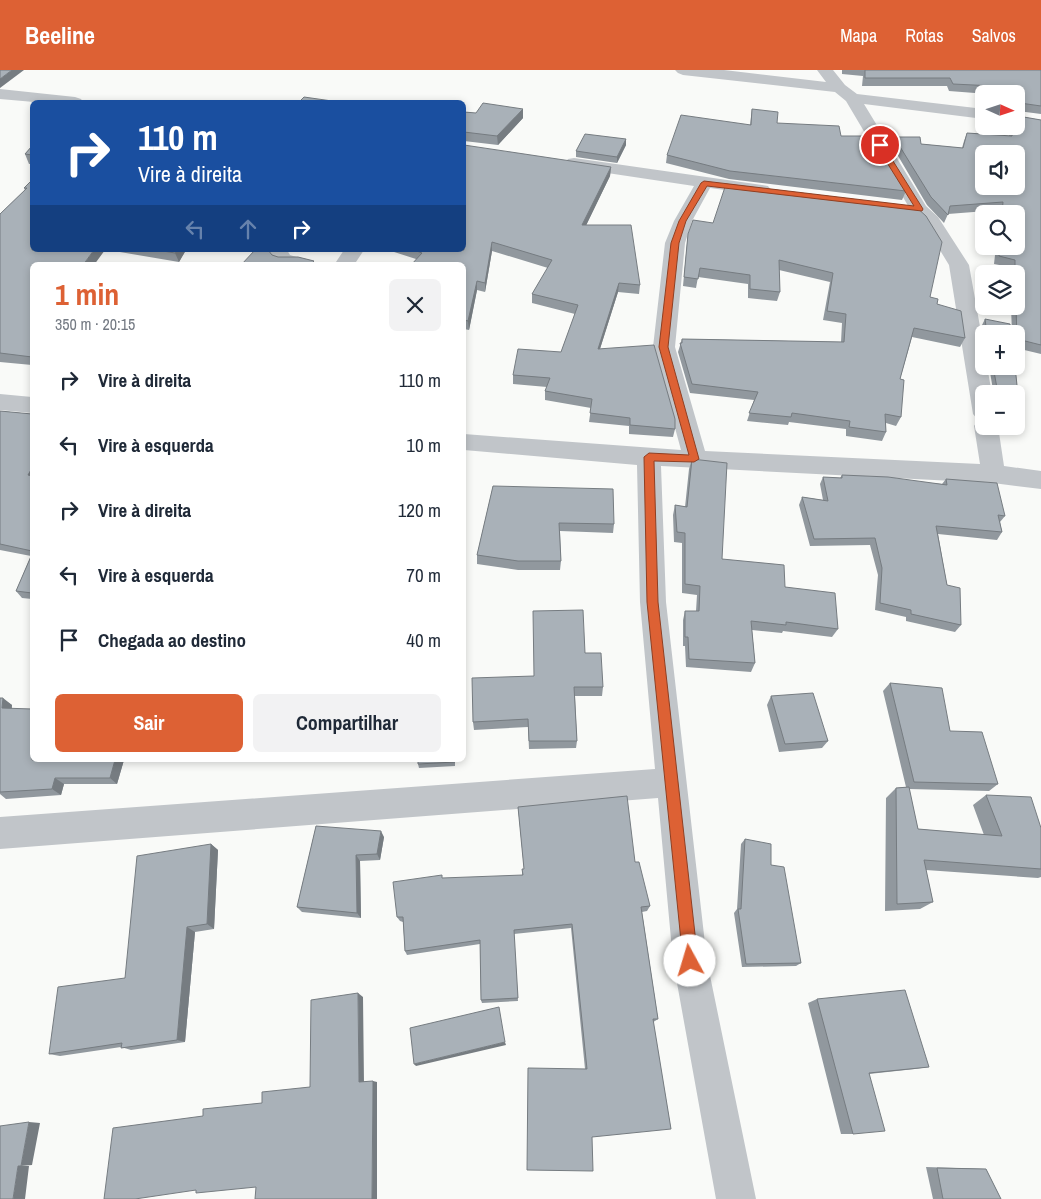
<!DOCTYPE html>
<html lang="pt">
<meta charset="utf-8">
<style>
body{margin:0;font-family:"Archivo Narrow",sans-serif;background:#f2f2f3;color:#1f2937;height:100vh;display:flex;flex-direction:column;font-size:19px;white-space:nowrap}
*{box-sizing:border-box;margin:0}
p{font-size:16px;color:#747a83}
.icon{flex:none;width:28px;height:28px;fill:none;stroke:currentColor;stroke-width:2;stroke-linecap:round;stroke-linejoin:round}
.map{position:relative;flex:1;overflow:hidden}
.details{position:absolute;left:30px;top:192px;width:436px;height:500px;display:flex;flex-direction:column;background:#fff;border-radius:8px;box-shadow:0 2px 8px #0003}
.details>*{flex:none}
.guide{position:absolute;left:30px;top:30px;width:436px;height:152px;border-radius:8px;box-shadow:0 2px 8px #0003;background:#1a4fa0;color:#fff;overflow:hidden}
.needle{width:32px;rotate:93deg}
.tools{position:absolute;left:975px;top:15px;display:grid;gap:10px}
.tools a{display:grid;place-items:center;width:50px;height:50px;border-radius:8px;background:#fff;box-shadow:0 2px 8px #0003;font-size:25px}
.pin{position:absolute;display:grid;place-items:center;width:42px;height:42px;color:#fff;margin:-21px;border:2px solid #fff;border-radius:50%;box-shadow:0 1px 5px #0007}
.me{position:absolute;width:55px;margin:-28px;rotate:354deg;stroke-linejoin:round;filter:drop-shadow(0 0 4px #0008)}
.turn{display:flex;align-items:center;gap:18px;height:105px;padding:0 25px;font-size:22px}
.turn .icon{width:65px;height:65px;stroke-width:2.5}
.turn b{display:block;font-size:35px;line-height:42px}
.lanes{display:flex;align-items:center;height:48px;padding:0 25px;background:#0003;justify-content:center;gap:25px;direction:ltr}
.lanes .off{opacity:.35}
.round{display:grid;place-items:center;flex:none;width:52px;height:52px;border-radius:8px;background:#f2f2f3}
.summary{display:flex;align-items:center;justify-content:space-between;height:85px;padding:0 25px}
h1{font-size:30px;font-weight:700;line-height:38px;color:#dd6134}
.primary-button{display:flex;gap:10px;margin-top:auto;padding:10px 25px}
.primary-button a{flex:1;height:58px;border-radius:8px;background:#dd6134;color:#fff;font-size:20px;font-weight:700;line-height:58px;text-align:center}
.primary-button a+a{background:#f2f2f3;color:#1f2937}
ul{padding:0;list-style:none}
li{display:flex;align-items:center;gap:15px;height:65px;padding:0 25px}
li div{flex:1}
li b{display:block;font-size:19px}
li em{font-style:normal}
header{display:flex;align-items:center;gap:30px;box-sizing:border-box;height:70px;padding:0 25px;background:#dd6134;color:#fff}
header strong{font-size:24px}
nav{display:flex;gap:28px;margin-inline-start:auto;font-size:18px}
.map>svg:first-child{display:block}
</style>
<header>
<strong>Beeline</strong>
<nav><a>Mapa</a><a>Rotas</a><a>Salvos</a></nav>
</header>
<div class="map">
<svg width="1041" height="1129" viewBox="0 0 1041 1129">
<rect width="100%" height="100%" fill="#f9faf8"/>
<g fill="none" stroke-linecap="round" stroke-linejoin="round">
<path fill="#c1c5c9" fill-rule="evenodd" d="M675,0H724L826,12L817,0H833L845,15L857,24L984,39V49L864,34L926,136L938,147L969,195L984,279V296H987L992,324H984V356H998L1004,396L1041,401V419L993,413L661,396L666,532L707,891L756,1129H716L673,891L658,728L0,779V747L655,699L640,532L637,395L464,380V364L681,380L653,277L665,173L674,151L694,116L574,98L568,97L565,93L568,89L574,88L762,115L768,116L771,120L768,124L762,125L710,118L692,151L685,173L675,277L705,381L980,394L974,356L978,350L973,344L949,195L924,154L910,139L846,31L835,22L683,5L678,3Z
M0,19L75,27L81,29L83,32H34L0,29Z
M267,180H287L290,185L309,191L312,195H281L275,193Z
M344,180H364L354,195H334Z
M0,324L32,327V343L0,340Z"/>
</g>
<path fill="#91989e" d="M842,0H1041V44L1018,41V46L1041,50V284L1016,278V264H1012L1011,236H1016V204H1010V197L994,194L996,176H1016V144H999V140L948,144L944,153L927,135L891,74L894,67L921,74L962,78L964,71L967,63L1009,66V56H1016V24H988L949,21L947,16H862L863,6L842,4Z
M752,39L777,53L841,66L906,121L902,130L729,109L666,93L667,85L750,55Z
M464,42L523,48L498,75L464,71Z
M626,69V75L617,93L576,87V81Z
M32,76V94H29L25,84Z
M611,97L610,106L586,155L640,215L639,224L618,222L600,279L675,359L673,367L629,364V356L589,352L591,338L545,330V321L547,317L513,314V305L561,282L575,244L532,233V224L548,198L492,181L485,222L477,220L469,260L464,259V195L416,189L391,181V180H464Z
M32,110V295L0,292V144L25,120L24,118Z
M688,164L930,227L937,234L965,268L960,277L912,267L900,309L901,347L896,356L886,353V362L882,371L846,366V359L789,352L788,355L747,351L754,330L690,323L678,282L682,269L841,272L842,253L823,250L830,212L779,200L780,222L777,231L748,228V214L698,207L696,218L683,216L687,173Z
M108,180H186L179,192Z
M985,249L1011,264H984V267L982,255Z
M989,296H1015L1018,325L1016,327V324H988L990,320H993Z
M0,341L32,344V529L22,528L16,521L31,486L0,480Z
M692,389L722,489L785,517L838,559L832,567L783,561L782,563L752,560L755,593L751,602L686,597L685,576H683V550L685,541H696L697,525L682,523V473L674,472L673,445L675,435L685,437L689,399Z
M842,405L942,414L946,409L1005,446L1000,452L1002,462L997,470L938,464L947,515L961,555L955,562L906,551V547L875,540L878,505L870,475L810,476L799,435L802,427L823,430L820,414L823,407L840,408Z
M493,416L614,454L613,463L560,461L561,491L560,500H518L477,494V485Z
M585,583L603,617L602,626H575L577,671L576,678L529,679L528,657L474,660L473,652L534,606Z
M890,613L950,661L998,714L989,721L909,719L918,759L984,765L973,735L986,725L1041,758V807L1038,808L926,800L933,832L920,839L885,841L886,728L896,718L906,717L883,621Z
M771,626L828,671L822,678L779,682L767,635Z
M0,628L12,635V639L124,690L117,714H64L61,725L6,729L0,724Z
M455,690V696L419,698L418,694Z
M518,737L635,792L650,836L647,841L642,842L658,949L655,951L653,952L671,1059L585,999L571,858L514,864L518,931L482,933L481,930L480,874L407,885L405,881L403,852L400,851L397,847L522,805V799H524Z
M316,756L384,767L380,790L360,791L361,848L302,842L297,837Z
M745,769L771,795L801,893L796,896L742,897L734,843L737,839L741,774Z
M211,774L218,780L214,859L195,862L185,972L131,980L121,977L60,986L49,984L125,908Z
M817,929L929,997L915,999L869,1004L853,1064H841L808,933Z
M926,1097L986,1099L1001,1129H933Z"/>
<path fill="#767c81" d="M12,0H24L0,18V9Z
M523,39V48L498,75L497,66Z
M626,69V75L617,93V87Z
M611,97L610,106L582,164V155Z
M492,172V181L485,222V213Z
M94,180H105L94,195H83Z
M177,180H186L179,192L175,183Z
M477,211V220L469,260L468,251Z
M619,213L618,222L597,288L598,279Z
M32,398V410L28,405Z
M3,628L12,635L10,646L2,638Z
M115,690H124L117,714L110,708Z
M55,708L64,714L61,725L52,719Z
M381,761L384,767L380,790L377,784Z
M211,774L218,780L214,859L207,854Z
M356,785L360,791L361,848L357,843Z
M187,857L195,862L185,972L177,970Z
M358,923L363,927L364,1014L359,1012Z
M505,972L506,975L416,996L414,994Z
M373,1011L377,1012V1129H372Z
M29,1052L40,1053L32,1095L21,1096Z
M18,1096H29L25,1129H13Z"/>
<path fill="#a9b1b8" stroke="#767c81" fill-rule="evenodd" d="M0,0H12L0,9Z
M865,0H1041V36L1020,33L1018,35V46L1041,50V275L1017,269L1016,236V204H1015V190L999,186L1000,176H1016V144H1002L1003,132L950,136L948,145L931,127L894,67H920L921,74L963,78L967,63L1012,66L1013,56H1016V24H1014L1015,17L953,14L950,8H865ZM984,84H1016V116H984Z
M304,27L339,32H299Z
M483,33L523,39L497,66L464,62V42L476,43Z
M752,39L778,42L777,53L839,56L841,66H872L906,121L730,101L667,85L681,45L751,55Z
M585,64L626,69L617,87L576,81Z
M464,75L611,97L582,155H631L640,215L619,213L598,279L654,275L675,349V359L630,355V348L590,343L592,329L545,321L550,308L513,305L518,279L561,282L578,235L532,224L552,190L492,172L485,213L477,211L468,251L464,250V195H411L422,183L414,180H464Z
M32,76V85L25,84Z
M32,110V180H94L83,195H32V287L0,283V144L27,118H24Z
M726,114L916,137L926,146L942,172L930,227L938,229L937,234L961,241L965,268L914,258L900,309L904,310L901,347L885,344L886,362L849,357L850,351L792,343L791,347L749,343L758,322L692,314L680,273H682V269L844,272L846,244L827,241L833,203L779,190L780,222L750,219V205L700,198L698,209L684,207L688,164L693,150L713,153Z
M157,180H177L175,183Z
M255,180H268L272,185L278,187H298L314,191L310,195H241Z
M985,249L1010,254L1011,264H987Z
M993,296H1015L1018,325H1016V324L990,320H996L997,318Z
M0,341L32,344V398L28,405L32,406V481L0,474Z
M692,389L727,393L722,489L784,495L785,517L835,523L838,559L786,552V555L751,551L755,593L689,589L688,567H685V541H699L700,516L685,514V463L677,462L675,435L687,437Z
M842,405L888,407L947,415L946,409L997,413L1005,446L998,445L1002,462L936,456L947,515L960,518L961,555L911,544V540L880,533L882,498L875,468L814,469L802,427L828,431L823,407L842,408Z
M493,416L613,419L614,454L559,453L561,491H518L477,485Z
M32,484V523L16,521Z
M583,540L585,583H601L603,617H574L577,671H529L528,649L473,652L472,608L534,606L533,541Z
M890,613L942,618L950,661L982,662L998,714L914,712Z
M813,623L828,671L785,674L771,626Z
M0,628H3L2,638L32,639V690H115L110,708H55L52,719L0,722Z
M418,690H455V692L418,694Z
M909,717L918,759L1002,766L986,725L1031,727L1041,758V799L924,790L933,832L897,834L896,718Z
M627,726L635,792H639L650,836L641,837L658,949H653L671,1059L592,1067L593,1101L527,1100L528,998L587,999L572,854L514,860L518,928L481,930L480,870L405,881L403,847H397L393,812L442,805V808L523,805L522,799H524L518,737Z
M316,756L381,761L377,784L356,785L357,843L297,837Z
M745,769L771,774V795L784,797L801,893L746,894L738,839H741Z
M211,774L207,854L187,857L177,970L121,978L122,973L49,984L58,917L125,908L137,786Z
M905,920L929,997L869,1003L885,1061L853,1064L817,929Z
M358,923L359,1012L373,1011L372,1129H255L256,1117L196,1123V1120L135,1129H104L113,1058L203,1046V1039L262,1033V1022L310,1017L311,930Z
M499,937L505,972L414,994L410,958Z
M29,1052L21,1096H18L13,1129H0V1056Z
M937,1098L986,1099L1001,1129H943Z"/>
<path fill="#dd6134" stroke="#903f22" d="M877,73L883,75L923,139L922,141L707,116L686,151L679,173L668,277L699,389L694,392L654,391L658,532L698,891L696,896L690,898L685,896L683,891L647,532L644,387L649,383L689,385L659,277L671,173L679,151L701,113L704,111L914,136L876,75Z"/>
</svg>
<div class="tools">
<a><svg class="needle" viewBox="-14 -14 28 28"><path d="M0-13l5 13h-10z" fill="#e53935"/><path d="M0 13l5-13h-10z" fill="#747a83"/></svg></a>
<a><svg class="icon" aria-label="sound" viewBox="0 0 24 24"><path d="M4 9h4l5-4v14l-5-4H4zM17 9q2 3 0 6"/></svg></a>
<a><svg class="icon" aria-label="search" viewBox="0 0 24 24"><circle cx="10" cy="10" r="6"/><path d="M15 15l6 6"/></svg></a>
<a><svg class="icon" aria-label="layers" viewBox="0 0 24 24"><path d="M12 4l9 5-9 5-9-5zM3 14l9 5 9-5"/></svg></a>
<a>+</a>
<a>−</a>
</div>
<div class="pin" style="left:880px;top:75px;background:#d93025"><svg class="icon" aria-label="arrive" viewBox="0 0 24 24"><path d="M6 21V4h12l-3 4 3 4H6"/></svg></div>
<svg class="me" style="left:690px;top:891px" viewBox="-20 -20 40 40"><circle r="19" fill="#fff"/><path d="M0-13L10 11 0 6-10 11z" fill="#dd6134"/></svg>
<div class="guide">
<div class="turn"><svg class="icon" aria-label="right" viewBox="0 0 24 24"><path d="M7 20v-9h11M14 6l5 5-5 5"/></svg><div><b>110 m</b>Vire à direita</div></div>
<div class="lanes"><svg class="icon off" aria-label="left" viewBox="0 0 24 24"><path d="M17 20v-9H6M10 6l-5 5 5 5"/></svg><svg class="icon off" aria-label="ahead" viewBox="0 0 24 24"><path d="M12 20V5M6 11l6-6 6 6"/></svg><svg class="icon" aria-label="right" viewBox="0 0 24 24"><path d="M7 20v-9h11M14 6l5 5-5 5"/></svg></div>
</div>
<section class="details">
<div class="summary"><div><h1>1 min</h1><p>350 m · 20:15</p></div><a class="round"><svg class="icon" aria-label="close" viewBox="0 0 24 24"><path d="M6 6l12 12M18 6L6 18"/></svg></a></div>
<ul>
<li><svg class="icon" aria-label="right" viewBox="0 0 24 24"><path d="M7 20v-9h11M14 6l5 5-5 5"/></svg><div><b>Vire à direita</b></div><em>110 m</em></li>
<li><svg class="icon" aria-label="left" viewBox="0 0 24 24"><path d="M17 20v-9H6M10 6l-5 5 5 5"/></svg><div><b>Vire à esquerda</b></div><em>10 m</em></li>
<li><svg class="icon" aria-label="right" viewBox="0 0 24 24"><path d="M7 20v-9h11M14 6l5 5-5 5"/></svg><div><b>Vire à direita</b></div><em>120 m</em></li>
<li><svg class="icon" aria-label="left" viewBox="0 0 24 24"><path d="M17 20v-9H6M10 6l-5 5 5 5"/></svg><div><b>Vire à esquerda</b></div><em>70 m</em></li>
<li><svg class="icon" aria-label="arrive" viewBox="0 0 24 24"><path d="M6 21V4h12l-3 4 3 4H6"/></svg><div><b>Chegada ao destino</b></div><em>40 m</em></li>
</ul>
<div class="primary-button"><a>Sair</a><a>Compartilhar</a></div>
</section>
</div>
